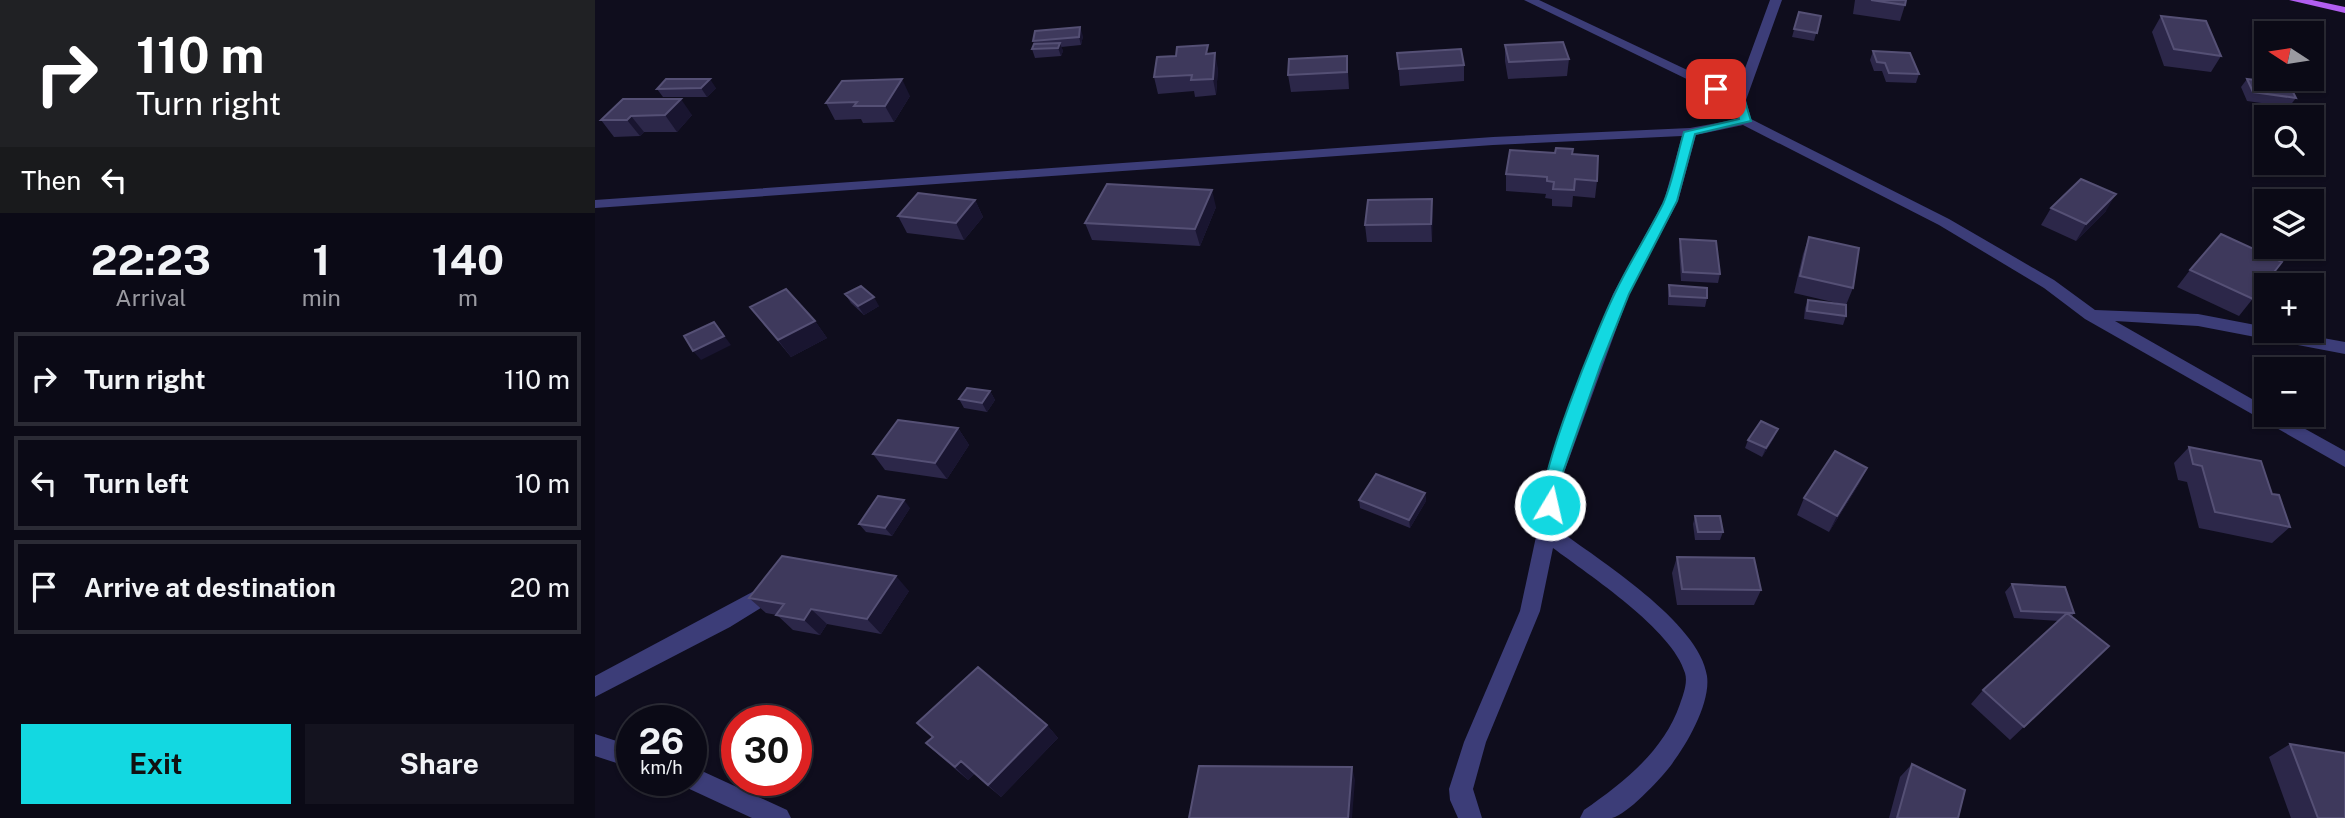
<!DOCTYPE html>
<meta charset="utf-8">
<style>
body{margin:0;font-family:"Public Sans",sans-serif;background:#14131f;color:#f1f3f6;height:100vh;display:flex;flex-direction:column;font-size:26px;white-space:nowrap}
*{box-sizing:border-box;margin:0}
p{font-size:23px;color:#9a9aa1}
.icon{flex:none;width:38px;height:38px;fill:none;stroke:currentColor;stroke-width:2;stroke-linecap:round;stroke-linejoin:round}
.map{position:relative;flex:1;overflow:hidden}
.drawer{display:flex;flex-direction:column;background:#0b0a16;width:595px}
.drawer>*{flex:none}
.banner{background:#202124;color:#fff;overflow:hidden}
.needle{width:46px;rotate:282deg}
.buttons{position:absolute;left:1659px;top:21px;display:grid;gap:14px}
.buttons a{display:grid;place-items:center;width:70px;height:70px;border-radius:0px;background:#0b0a16;box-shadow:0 2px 5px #0004,0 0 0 2px #2b2b35;font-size:35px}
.speed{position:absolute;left:21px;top:705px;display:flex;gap:14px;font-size:35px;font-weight:700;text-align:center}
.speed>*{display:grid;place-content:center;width:91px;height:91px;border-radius:50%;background:#0b0a16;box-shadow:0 2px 5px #0004,0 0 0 2px #2b2b35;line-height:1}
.speed small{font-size:18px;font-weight:400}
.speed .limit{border:10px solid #d22;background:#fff;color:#111}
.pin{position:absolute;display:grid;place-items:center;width:60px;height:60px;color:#fff;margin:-30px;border-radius:14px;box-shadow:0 4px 10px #0006}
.me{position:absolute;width:77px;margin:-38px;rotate:9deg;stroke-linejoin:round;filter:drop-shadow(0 0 5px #0008)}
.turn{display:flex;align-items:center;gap:24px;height:147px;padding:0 21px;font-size:32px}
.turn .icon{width:91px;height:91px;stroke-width:2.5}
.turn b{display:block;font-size:49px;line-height:60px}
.then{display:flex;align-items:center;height:66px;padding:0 21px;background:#0003;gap:14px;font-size:26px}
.eta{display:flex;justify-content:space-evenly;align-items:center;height:119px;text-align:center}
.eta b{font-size:42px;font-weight:700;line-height:49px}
.button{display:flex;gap:14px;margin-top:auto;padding:14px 21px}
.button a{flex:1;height:80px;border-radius:0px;background:#13d8e1;color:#111;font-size:28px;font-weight:700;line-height:80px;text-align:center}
.button a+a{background:#14131f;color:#f1f3f6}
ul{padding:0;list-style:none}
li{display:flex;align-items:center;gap:21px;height:94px;margin:0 14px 10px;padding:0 7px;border:4px solid #2b2b35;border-radius:0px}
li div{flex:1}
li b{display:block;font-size:26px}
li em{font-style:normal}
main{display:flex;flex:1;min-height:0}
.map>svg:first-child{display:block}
</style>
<main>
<section class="drawer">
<div class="banner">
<div class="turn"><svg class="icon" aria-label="right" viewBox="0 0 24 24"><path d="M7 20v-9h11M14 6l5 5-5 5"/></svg><div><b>110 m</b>Turn right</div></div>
<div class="then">Then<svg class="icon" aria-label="left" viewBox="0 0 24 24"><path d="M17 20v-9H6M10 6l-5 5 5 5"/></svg></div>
</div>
<div class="eta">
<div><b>22:23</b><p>Arrival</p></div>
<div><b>1</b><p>min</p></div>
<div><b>140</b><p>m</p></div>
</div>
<ul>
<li><svg class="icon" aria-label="right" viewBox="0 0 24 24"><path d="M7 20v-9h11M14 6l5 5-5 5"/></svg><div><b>Turn right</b></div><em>110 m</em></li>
<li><svg class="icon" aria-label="left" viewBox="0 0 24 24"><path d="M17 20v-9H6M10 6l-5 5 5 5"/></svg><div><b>Turn left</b></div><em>10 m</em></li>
<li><svg class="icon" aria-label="arrive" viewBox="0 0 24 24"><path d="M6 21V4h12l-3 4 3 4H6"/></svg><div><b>Arrive at destination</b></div><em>20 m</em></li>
</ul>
<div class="button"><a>Exit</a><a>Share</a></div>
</section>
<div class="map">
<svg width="1750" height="818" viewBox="0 0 1750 818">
<rect width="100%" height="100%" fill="#0f0d1d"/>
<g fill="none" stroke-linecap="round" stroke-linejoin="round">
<path fill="#3c3d78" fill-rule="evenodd" d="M929,0H944L1141,93L1175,0H1187L1151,100L1156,119L1354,219L1459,280L1500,310L1603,314L1671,327V331H1690L1750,342V354L1603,326L1520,321L1671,407V415H1685L1750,451V467L1490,319L1449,288L1344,225L1148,125L1101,135L1083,201L1034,294L967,478L962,529C1003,559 1105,623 1112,676C1116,704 1090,748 1073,769C1063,781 1033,814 1017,818C1008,818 995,818 985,818L989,810C1028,783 1069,751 1085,704C1088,695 1093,683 1090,673C1078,630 994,575 958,548L945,611L891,742L878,789L887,818H863L855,800L854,789L869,742L925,611L942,532L949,478L1018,294L1069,201L1087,136L898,145L0,208V200L898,137L1095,128L1143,119L1139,102Z
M178,581L185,584L188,590L185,596L135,627L0,697V676Z
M0,734L37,746V768L0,756Z
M96,766L192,810L196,818H157L88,786L85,780H96Z"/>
<path fill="#b25ef1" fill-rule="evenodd" d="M1694,0H1717L1750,7V13Z"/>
</g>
<path fill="#2c2749" d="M1260,0H1311L1310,5L1305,21L1258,14Z
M1204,12L1226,16L1219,41L1197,37Z
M1566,16L1626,56L1616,72L1569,66L1557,32Z
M488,36L486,45L466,47L468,51L466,56L440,58L437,49L439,44L438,41Z
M910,45L974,59L972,76L913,79L910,61Z
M1278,51L1324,74L1321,83L1291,82L1287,71H1279L1275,60Z
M614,53L623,69L621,95L600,97L599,91L563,94L559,77L581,56Z
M802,53L869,65V81L805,86Z
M752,56L754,89L696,92L693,75Z
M1652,79L1701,98L1694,107L1652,101L1646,87Z
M121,88L112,97H68L62,89Z
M315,96L299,122L268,123L266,119L240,120L231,103Z
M28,99L97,115L82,132H49L45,136L19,137L6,120Z
M977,154L1002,181L1000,198L978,196L977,207L957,206V199L950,198L951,194L911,191V174Z
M837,199V242H772L770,225Z
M380,200L388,217L369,240L312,233L303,216Z
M621,207L605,246L497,240L490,223Z
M1456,208L1511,211L1481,241L1446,225Z
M1214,237L1258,288L1251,305V316L1248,325L1209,319L1210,308L1213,300L1246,304L1199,293L1208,254Z
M1085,239L1125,274L1123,283L1086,281L1084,248Z
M1687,262L1644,316L1582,287L1595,270Z
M1074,285L1112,298L1110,307L1073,305V294Z
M250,294L284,306L269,315L256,303Z
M155,307L220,321L232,338L196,357Z
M395,391L400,400L392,412L369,408L364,399Z
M363,428L374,445L352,479L290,470L278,454Z
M1179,438L1167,457L1150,448L1153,440Z
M1594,447L1677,494L1695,527L1677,543L1604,528L1592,482L1583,480L1579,463Z
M1272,468L1264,484L1234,532L1202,515L1209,498Z
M830,493L831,501L815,528L765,508L764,500Z
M315,508L297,536L271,532L264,524Z
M1100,516L1128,532L1125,540H1100L1098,524Z
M1082,557L1166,590L1159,605H1082L1077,573Z
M1417,584L1479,613L1477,616L1514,646L1415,740L1376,704L1388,690L1464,621L1419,618L1410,592Z
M314,591L286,634L232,624L225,635L198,630L182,615L171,613L154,598Z
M322,723L452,725L463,738L406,797L379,774L373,780L345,756L331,743L338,737Z
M1695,744L1750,818H1696L1674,757Z
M1317,764L1363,818H1294L1305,777Z"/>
<path fill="#191530" d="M485,27L488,36L486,45L484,37Z
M465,43L468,51L466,56L463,48Z
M620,53L623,69L621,95L618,79Z
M115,79L121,88L112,97L106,88Z
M307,79L315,96L299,122L290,106Z
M86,99L97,115L82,132L70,115Z
M36,116L49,132L45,136L32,120Z
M617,190L621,207L605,246L600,229Z
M1521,194L1511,211L1481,241L1491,224Z
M837,199L838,216L837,242L836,224Z
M380,200L388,217L369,240L361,223Z
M279,297L284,306L269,315L263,306Z
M220,321L232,338L196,357L183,340Z
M119,322L136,345L106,360L98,351Z
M395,391L400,400L392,412L387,403Z
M363,428L374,445L352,479L340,463Z
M1183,429L1179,438L1167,457L1171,448Z
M1272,468L1264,484L1234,532L1242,516Z
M830,493L831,501L815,528L814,520Z
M309,500L315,508L297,536L290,528Z
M301,576L314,591L286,634L272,619Z
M216,609L232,624L225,635L209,620Z
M452,725L463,738L406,797L393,785Z
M366,761L379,774L373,780L360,767Z
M757,767L760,780L757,818H753Z"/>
<path fill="#3e395c" stroke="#555075" stroke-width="2" d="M1276,0H1311L1310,5Z
M1204,12L1226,16L1222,33L1199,29Z
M1566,16L1611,21L1626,56L1579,49Z
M485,27L484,37L438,41L440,31Z
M968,42L974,59L914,62L910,45Z
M465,43L463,48L437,49L439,44Z
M613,45L611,54L620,53L618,79L596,80L597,75L559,77L562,57L581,56L582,47Z
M866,49L869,65L804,69L802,53Z
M1278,51L1315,53L1324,74L1294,73L1290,63L1282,62Z
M752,56V72L693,75L694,59Z
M71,79H115L106,88L62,89Z
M307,79L290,106H259L262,102L231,103L247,81Z
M1652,79L1694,84L1701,98L1658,92Z
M28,99H86L70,115L36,116L32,120H6Z
M961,148L978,149L977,154L1003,156L1002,181L980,179L979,190L958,189L959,182L952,181V177L911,174L915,150L960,153Z
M1486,179L1521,194L1491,224L1456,208Z
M512,184L617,190L600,229L490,223Z
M323,193L380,200L361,223L303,216Z
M837,199L836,224L770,225L773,200Z
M1626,234L1687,262L1658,299L1595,270Z
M1214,237L1264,248L1258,288L1205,276Z
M1085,239L1121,241L1125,274L1088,272Z
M1074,285L1112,288V298L1075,296Z
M266,286L279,297L263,306L250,294Z
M191,289L220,321L183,340L155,307Z
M1213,300L1251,305V316L1212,311Z
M119,322L129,336L98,351L89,336Z
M372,388L395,391L387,403L364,399Z
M303,420L363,428L340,463L278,454Z
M1166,421L1183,429L1171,448L1153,440Z
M1594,447L1666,461L1677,494L1684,495L1695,527L1620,512L1607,466L1598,464Z
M1240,451L1272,468L1242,516L1209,498Z
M781,474L830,493L814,520L764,500Z
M283,496L309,500L290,528L264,524Z
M1100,516H1125L1128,532H1103Z
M187,556L301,576L272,619L216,609L209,620L181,615L189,604L154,598Z
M1082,557L1159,558L1166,590L1087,589Z
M1417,584L1470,587L1479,613L1426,611Z
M1472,613L1514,646L1429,727L1388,690Z
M383,667L452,725L393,785L366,761L360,767L331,743L338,737L322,723Z
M1695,744L1750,753V818H1723Z
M1317,764L1370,790L1363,818H1302Z
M604,766L757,767L753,818H594Z"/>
<path fill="#13d8e1" stroke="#0c8c92" stroke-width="2" d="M1121,85L1149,98L1156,121L1100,134L1082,201L1034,294L1006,364L966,478L961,510H949C937,487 1005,323 1020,293C1034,263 1053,234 1068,204C1078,182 1082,155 1089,132L1144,119L1140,102L1115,89Z"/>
</svg>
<div class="buttons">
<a><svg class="needle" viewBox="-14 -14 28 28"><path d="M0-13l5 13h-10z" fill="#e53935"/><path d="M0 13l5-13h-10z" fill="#9a9aa1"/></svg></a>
<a><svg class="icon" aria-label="search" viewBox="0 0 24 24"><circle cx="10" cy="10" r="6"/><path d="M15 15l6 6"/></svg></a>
<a><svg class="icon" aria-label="layers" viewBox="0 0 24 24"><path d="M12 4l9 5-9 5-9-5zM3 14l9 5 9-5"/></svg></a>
<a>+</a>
<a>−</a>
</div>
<div class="speed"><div>26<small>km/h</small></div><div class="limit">30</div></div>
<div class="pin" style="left:1121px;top:89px;background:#d93025"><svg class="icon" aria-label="arrive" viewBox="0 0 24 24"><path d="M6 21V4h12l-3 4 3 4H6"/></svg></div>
<svg class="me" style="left:955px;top:505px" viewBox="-20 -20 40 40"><circle r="17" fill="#13d8e1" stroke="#fff" stroke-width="3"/><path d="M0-11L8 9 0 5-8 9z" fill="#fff"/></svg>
</div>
</main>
